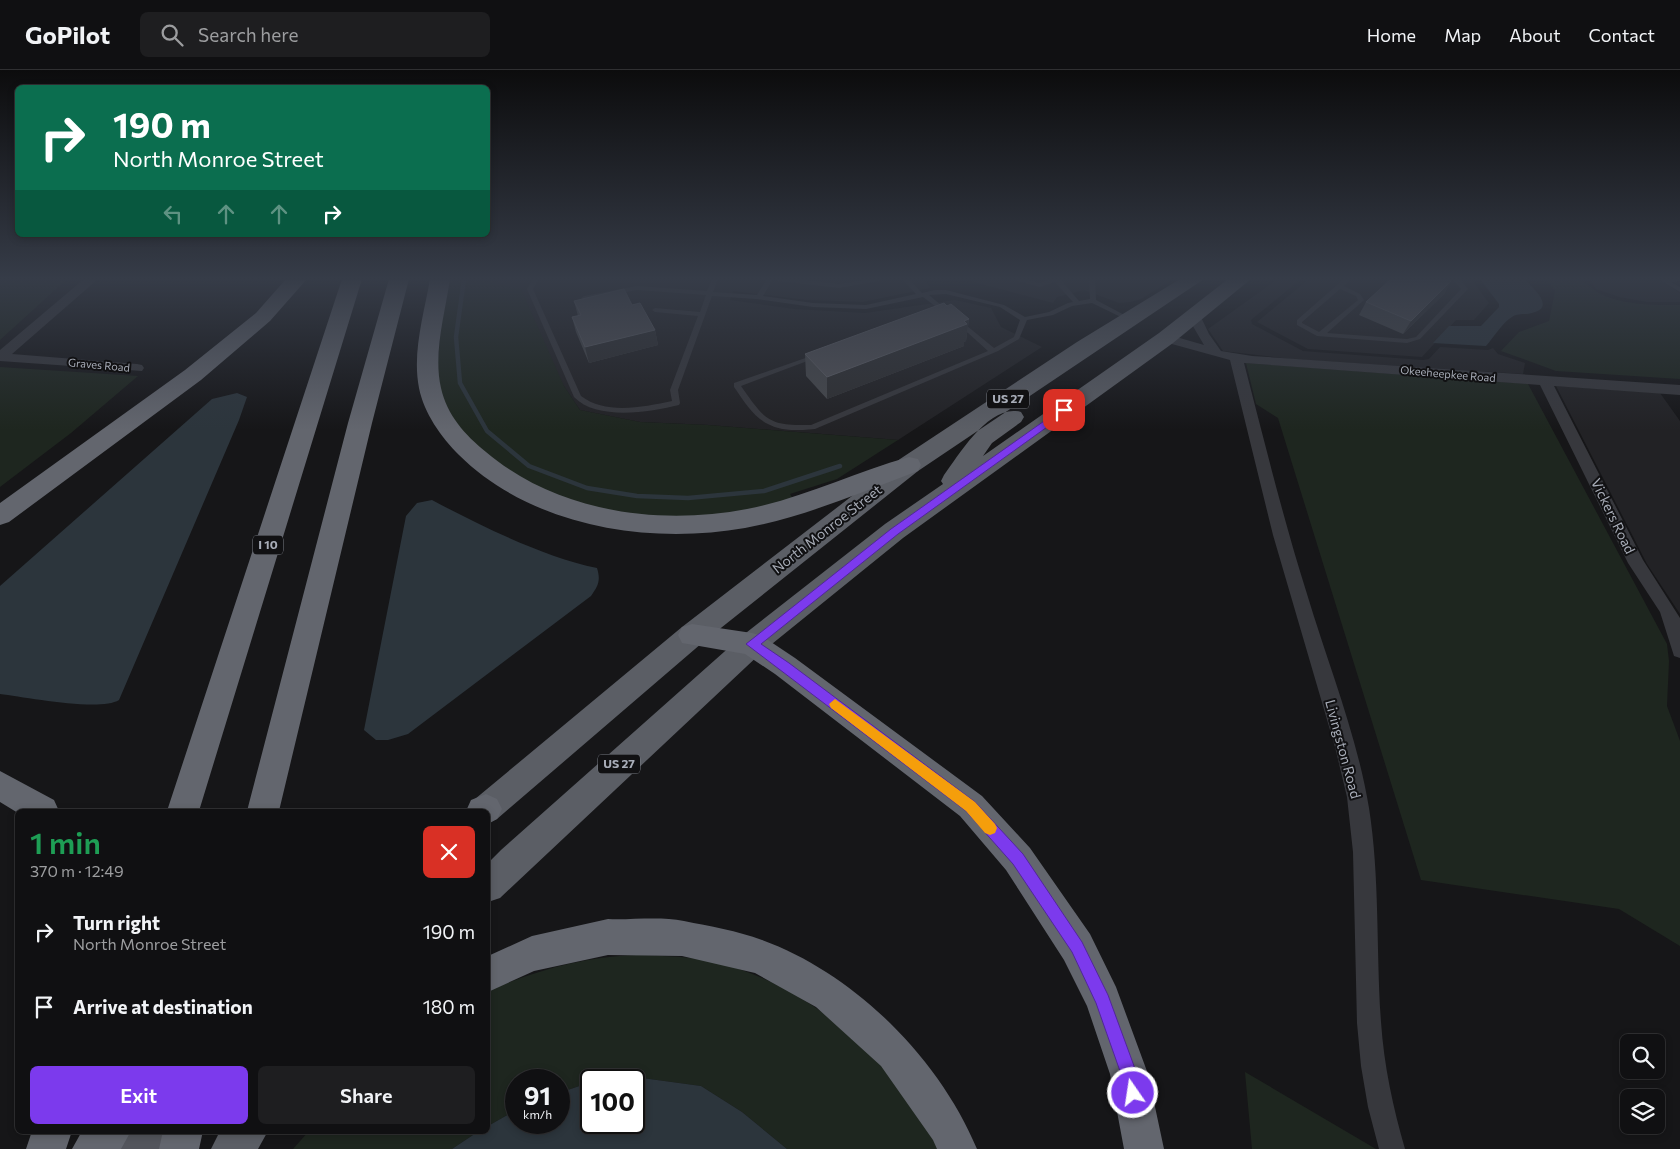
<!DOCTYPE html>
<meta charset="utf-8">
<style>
body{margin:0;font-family:Commissioner,sans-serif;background:#1e1e20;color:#f1f3f6;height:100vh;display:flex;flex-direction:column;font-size:19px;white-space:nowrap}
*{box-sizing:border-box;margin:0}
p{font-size:16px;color:#9c9d9f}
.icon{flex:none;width:28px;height:28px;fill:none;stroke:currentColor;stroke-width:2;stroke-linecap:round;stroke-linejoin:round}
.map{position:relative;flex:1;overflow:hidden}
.drawer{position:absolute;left:15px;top:739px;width:475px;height:325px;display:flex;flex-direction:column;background:#101012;border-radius:8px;box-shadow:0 2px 8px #0003,0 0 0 1px #303032}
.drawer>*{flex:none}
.banner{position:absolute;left:15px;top:15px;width:475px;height:152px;border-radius:8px;box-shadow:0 2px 8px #0003,0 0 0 1px #303032;background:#0b6e4f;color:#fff;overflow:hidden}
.controls{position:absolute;left:1620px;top:964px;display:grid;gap:10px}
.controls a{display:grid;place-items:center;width:45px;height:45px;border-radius:8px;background:#101012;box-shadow:0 2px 8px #0003,0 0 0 1px #303032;font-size:25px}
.speed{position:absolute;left:505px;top:999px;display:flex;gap:10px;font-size:25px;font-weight:700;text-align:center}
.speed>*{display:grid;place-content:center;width:65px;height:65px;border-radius:50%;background:#101012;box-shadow:0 2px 8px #0003,0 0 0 1px #303032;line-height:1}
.speed small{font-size:12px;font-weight:400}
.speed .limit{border:2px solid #111;border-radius:8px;background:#fff;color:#111}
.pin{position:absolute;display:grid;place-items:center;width:42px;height:42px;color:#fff;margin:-21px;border-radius:10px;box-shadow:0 2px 8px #0006}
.me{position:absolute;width:55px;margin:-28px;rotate:347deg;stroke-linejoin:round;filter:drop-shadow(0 0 4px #0008)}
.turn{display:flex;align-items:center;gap:18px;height:105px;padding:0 15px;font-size:22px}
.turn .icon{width:65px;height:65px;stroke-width:2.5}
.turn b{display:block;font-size:35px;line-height:42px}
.lanes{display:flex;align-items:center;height:48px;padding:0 15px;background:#0003;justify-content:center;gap:25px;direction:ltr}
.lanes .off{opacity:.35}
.round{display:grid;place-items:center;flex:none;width:52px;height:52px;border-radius:8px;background:#1e1e20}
.head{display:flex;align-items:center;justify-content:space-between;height:85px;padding:0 15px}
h1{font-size:30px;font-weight:600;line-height:38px;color:#1e9e55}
.button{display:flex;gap:10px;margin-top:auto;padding:10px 15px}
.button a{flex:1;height:58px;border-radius:8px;background:#7c3aed;color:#fff;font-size:20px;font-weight:600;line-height:58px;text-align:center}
.button a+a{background:#1e1e20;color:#f1f3f6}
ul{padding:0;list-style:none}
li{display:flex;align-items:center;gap:15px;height:75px;padding:0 15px}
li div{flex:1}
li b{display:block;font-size:19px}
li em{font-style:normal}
header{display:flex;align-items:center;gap:30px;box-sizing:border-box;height:70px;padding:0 25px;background:#101012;border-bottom:1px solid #303032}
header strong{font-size:24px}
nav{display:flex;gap:28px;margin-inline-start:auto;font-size:18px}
.search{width:350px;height:45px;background:#1e1e20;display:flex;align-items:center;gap:12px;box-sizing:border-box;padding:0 18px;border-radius:8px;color:#9c9d9f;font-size:19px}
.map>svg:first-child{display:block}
</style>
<header>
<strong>GoPilot</strong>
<div class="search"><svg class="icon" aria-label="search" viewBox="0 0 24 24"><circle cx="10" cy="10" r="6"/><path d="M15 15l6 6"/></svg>Search here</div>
<nav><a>Home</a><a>Map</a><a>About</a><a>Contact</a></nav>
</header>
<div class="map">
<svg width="1680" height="1079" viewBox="0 0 1680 1079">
<rect width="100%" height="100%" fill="#161618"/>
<path fill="#222225" d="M497,209H925L930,218L863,232L808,230L733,221L730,230L794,239L865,243L955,230L991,238L1001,257L1042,277L898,370L708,355L640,352L580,340L495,214Z
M962,209H1173L1141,229L1131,232L1119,233L1084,220L1057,227L1053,233Z
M1278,209H1301L1251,250L1252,254L1303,281L1423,290L1429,289L1440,277L1488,280L1493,278L1498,284L1525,293L1523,304L1290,289L1223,281L1208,259Z
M1309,209H1471L1489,233L1474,250H1456L1422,287L1308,279L1257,252Z
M1589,209H1658L1680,223V232H1647L1619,227L1596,219Z
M1556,316L1660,323L1680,351V544L1647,494Z"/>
<path fill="#1e261f" d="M0,209H67L0,270Z
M445,209H497L495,214L521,219L564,316L580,340L640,352L708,355L898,370L837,409L790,424L795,432L707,448L635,446L547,426L463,369L436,314Z
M1547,209H1582C1603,236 1649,235 1680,235V309L1556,301L1501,281L1519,262L1549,251L1555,221Z
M1246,293L1528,314L1667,574L1669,591L1667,636L1680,671V876L1619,839L1421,810L1278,348L1256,334Z
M0,297L138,306L71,363L0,417Z
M636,885C663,886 693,886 719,893C792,912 858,961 902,1021C915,1040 927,1060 939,1079H787L742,1042L701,1016L620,1005L591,1010V1012L559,1023V1010H516V1040L488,1056V921C537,900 583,887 636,885Z
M1245,1002L1376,1079H1252Z
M309,1061H479L452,1079H293Z"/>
<path fill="#2c353c" d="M1480,209H1525C1534,220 1559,239 1527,244C1523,244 1516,244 1512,247C1502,253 1494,267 1486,276L1433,273L1449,256H1481L1499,237V234Z
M237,323L247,327L239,350L119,630C100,642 25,627 0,624V516L212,329Z
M432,430C479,455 544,487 597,498C601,511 598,516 591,526L408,664L388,670H376L364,660L406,446L417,433Z
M620,1005L701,1016L742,1042L787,1079H452L479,1061H488V1056L516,1040V1052H559V1023L591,1012V1052H634V1010H600Z"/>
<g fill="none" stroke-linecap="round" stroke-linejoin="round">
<path stroke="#2c353c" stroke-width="4.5" d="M464,209L456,267L460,313L487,361L529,396L587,418L637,426L688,428L764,421L840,396"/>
<path fill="#37383d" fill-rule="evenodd" d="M533,209H539L533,219L581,326C606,345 643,337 672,331L670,320L698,246L655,242L652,240L655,238L700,242L706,225L637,220L584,230L581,228L584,226L637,216L707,221L712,209H718L713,222L757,225L767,209H773L763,226L813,233L866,235L916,224L902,209H909L922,223L935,220H946L1004,235L1025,247L1049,242L1068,233L1073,232L1055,212L1040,217L1011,209H1024L1040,213L1050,209H1060L1079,231L1090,229L1089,209H1095L1096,230L1132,249L1129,251L1127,250L1092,233L1072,236L1053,245L1027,250L1019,269L998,281L815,359C807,360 799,360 791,360C760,358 750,340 734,317V313L814,285H818V287L741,316C765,350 768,356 811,355L988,281L957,253V251H961L994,278L1014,267L1020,250L1000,237L946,224L929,225L949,242V244L947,245L923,227L866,239L813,237L756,229L712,226L678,320L680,333L679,335C650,342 597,351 574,327L527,219Z
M775,209H797L839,214L872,209H890L839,218L778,211Z
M1344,209H1351L1344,216L1360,224L1364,230L1327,263L1407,269L1416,267L1461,219L1453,209H1460L1468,219L1420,269L1407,273L1317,266L1297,255V250ZM1340,219L1356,226L1358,230L1319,262L1302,253V252Z
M1658,209H1680V211L1671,212L1680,217V222Z"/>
<path fill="#37383d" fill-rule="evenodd" d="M84,209H98L12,284L137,294L142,295L144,298L142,301L0,291V280Z
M1194,242L1199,243L1209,264L1221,281L1252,286L1680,315V325L1554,316L1643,490L1680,548V588L1674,586L1660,542L1628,493L1540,315L1244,293C1264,370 1283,448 1307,524C1328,594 1357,665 1369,738C1380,808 1376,881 1381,952C1384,996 1393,1037 1405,1079H1379L1368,1037L1361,996L1357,953L1353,782L1347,727L1335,677L1273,465L1230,290L1161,271L1159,268L1166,264L1204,275L1187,246Z"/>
<path fill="#53555c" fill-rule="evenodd" d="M125,1061H171L161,1079H115Z"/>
<path fill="#5b5e65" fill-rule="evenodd" d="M1180,209H1204L918,401L702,573L497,749L488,753V741H471L475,729L682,557L900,389L1077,272Z
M1228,209H1251L1173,273L903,468L762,582L500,828L488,832V793L501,780L742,566L885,454L943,414L941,411L944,405C960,383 990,333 1021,342L1024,347L1021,352L992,373L983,386L1159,263Z
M220,1061H268L258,1079H211Z"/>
<path fill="#63666e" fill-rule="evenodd" d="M286,209H307L270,251L201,310L9,452L0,455V433L185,300L256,243Z
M342,209H362L199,741H167Z
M389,209H409L372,353L279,741H247L348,353Z
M430,209H450C445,244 433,283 441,318C447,345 465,365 486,382C557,442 658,456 747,439C804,428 854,402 909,387L918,389L921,395L918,401C861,422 805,447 745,458C648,475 532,457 459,385C441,367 424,343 419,318C412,282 424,244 430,209Z
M692,554L752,563L762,566L795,588L982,726L1030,778L1090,864L1116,917L1148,1004L1164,1079H1124L1110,1004L1087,936L1064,890L1006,800L960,746L775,604L745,584L682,573L678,565L682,557Z
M0,701L54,730L59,741L18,743L0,732Z
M486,724L497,729L502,739L497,749L488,754V741H466L471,730Z
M608,849C632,850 660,846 684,851C709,856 738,861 762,870C855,904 939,988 977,1079H937L933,1070L881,996L816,937L755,903L682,886L608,885L534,901L488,922V886L532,866Z
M32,1061H72L66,1079H26Z
M82,1061H131L121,1079H72Z
M163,1061H203L199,1079H159Z"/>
</g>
<path fill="#47494d" d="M1451,211L1444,224L1403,264L1359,245L1366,232Z
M574,231L632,235L655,260L658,275L589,293L576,262L572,247L578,246Z
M969,249L966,271L964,272V276L827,329L806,306L805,284Z"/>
<path fill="#2f3033" d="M1451,211L1444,224L1403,264L1411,251Z
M969,249L966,271L964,272V276L827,329V307Z
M655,260L658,275L589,293L585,277Z"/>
<path fill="#525359" stroke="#5f6168" d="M1391,209H1447L1451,211L1411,251L1366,232Z
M624,219L632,235L640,233L655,260L585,277L572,247L581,245L574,231Z
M944,233L947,236L951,234L969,249L964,251L967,254L827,307L805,284Z"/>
<linearGradient id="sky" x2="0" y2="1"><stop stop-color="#0c0c0d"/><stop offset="0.58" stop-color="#363c48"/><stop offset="1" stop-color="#363c48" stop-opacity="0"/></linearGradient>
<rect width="1680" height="360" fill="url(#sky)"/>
<path fill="#7c3aed" stroke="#51269a" d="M1064,337L1068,338V342L898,464L761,574L789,593L975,732L1023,784L1082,872L1108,925L1137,1004L1141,1023L1139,1028L1133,1031L1127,1028L1121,1004L1096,933L1072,882L1013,794L966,741L746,574L891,459Z"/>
<path fill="#f59e0b" d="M835,629L975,732L995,754L997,758L995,763L990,765L985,763L966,741L831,638L829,634Z"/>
<g text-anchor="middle" stroke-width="4" stroke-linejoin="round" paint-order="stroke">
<g font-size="11" fill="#a8adb8" stroke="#111113">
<text transform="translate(99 295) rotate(5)" y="4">Graves Road</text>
<text transform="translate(1448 304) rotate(5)" y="4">Okeeheepkee Road</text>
</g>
<g fill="#111113" stroke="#7b7e86" stroke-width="1">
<rect x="987" y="319.5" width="42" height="19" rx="4"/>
<rect x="253" y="465.5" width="30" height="19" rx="4"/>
<rect x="598" y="684.5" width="42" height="19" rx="4"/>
</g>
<g font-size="12" font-weight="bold" fill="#a8adb8">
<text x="1008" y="333">US 27</text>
<text x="268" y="479">I 10</text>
<text x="619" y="698">US 27</text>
</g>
<g font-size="14" fill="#a8adb8" stroke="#111113">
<text transform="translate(1613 446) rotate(64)" y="5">Vickers Road</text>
<text transform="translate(827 459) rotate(-38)" y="5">North Monroe Street</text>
<text transform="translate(1343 679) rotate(75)" y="5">Livingston Road</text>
</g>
</g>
</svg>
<div class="controls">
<a><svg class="icon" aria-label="search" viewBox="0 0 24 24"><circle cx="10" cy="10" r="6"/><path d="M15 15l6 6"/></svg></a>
<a><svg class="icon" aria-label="layers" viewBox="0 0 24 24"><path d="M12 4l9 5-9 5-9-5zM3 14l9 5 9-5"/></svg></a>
</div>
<div class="speed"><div>91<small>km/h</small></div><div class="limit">100</div></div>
<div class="pin" style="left:1064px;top:340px;background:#d93025"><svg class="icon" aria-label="arrive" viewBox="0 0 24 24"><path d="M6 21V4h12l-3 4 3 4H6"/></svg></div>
<svg class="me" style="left:1133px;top:1023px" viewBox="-20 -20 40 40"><circle r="17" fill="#7c3aed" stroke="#fff" stroke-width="3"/><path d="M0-11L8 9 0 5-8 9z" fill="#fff"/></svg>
<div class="banner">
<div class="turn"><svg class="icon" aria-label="right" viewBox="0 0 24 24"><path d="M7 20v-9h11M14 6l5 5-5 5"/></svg><div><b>190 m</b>North Monroe Street</div></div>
<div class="lanes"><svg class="icon off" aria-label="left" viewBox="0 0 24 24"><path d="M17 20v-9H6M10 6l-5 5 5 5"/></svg><svg class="icon off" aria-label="ahead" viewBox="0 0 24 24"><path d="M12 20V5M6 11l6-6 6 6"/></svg><svg class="icon off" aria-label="ahead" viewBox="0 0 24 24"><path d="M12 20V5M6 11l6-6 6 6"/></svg><svg class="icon" aria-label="right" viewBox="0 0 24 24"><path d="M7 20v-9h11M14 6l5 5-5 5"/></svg></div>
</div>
<section class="drawer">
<div class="head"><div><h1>1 min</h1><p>370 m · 12:49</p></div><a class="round" style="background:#d93025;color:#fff"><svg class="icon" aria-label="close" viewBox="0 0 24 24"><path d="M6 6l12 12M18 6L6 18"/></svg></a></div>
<ul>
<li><svg class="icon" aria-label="right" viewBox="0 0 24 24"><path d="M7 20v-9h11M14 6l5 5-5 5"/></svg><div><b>Turn right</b><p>North Monroe Street</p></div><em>190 m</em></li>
<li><svg class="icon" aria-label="arrive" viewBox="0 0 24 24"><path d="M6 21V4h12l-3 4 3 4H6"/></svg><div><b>Arrive at destination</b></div><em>180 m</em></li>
</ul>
<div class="button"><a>Exit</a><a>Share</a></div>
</section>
</div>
